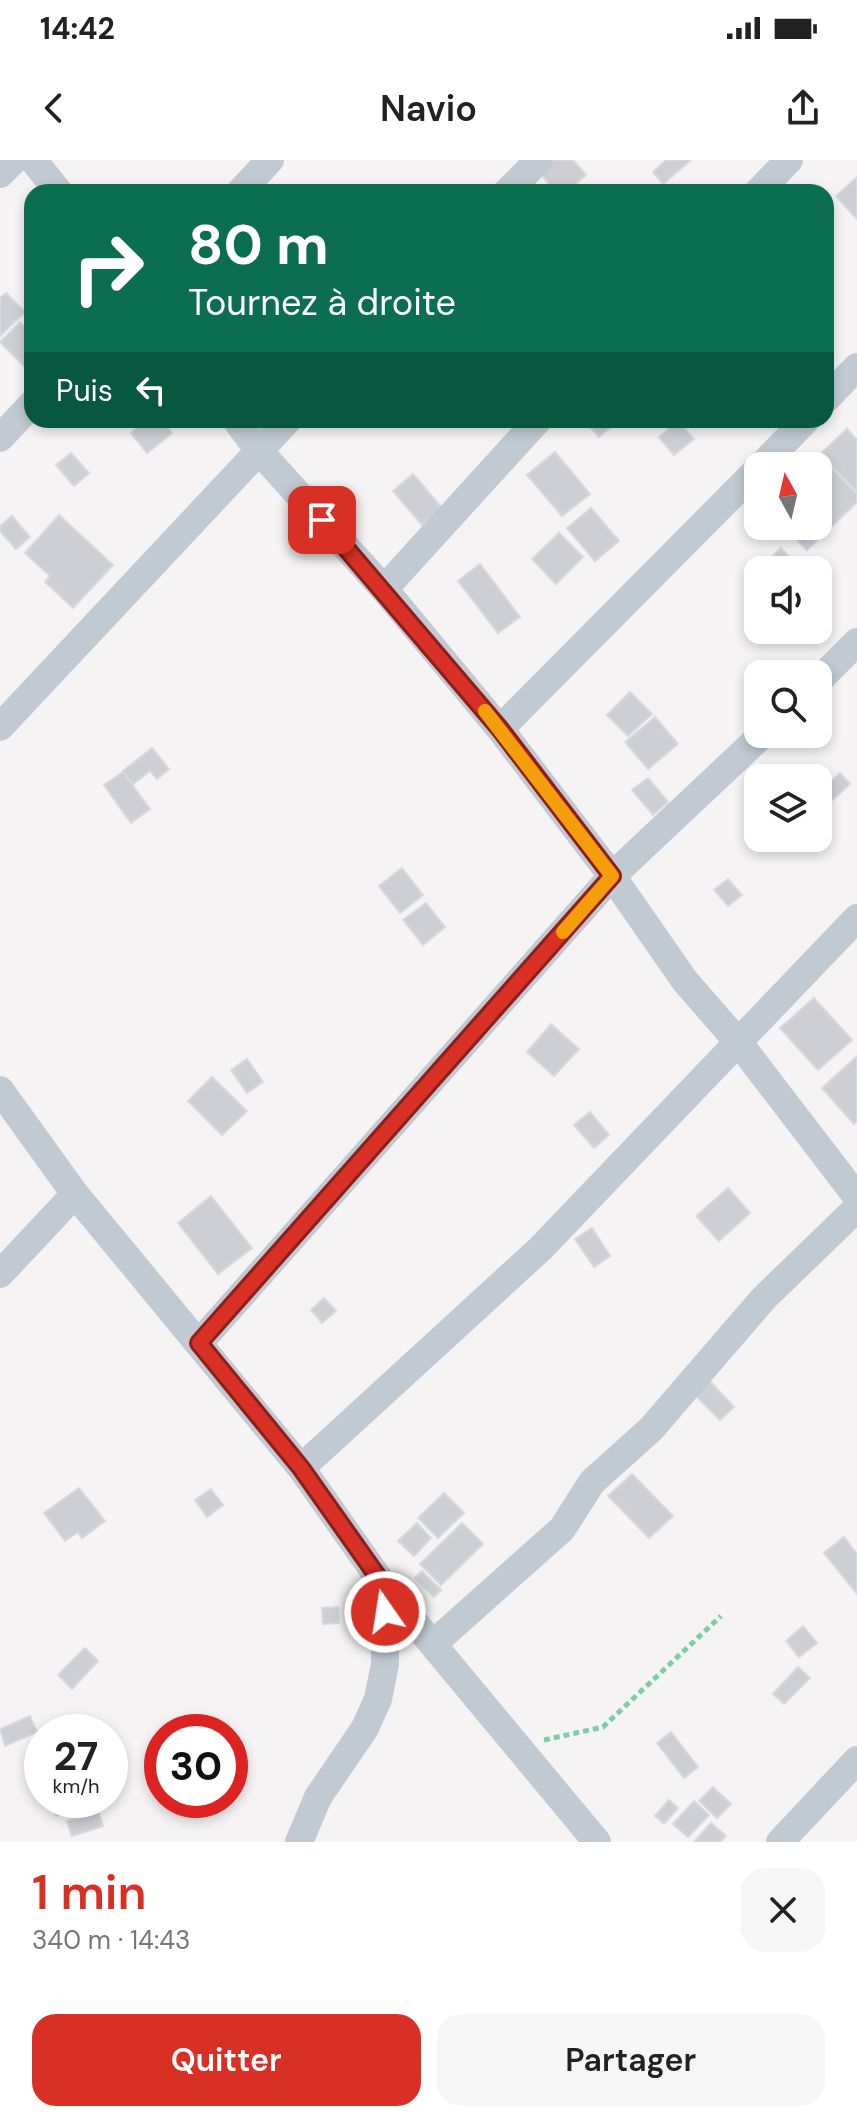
<!DOCTYPE html>
<html lang="fr">
<meta charset="utf-8">
<style>
body{margin:0;font-family:"DM Sans",sans-serif;background:#f6f6f6;color:#222;height:100vh;display:flex;flex-direction:column;font-size:30px;white-space:nowrap}
*{box-sizing:border-box;margin:0}
p{font-size:26px;color:#767676}
.icon{flex:none;width:44px;height:44px;fill:none;stroke:currentColor;stroke-width:2;stroke-linecap:round;stroke-linejoin:round}
.map{position:relative;height:1682px;overflow:hidden}
.drawer{display:flex;flex-direction:column;background:#fff;flex:1}
.drawer>*{flex:none}
.hud{position:absolute;left:24px;top:24px;width:810px;height:244px;border-radius:24px;box-shadow:0 4px 12px #0003;background:#0b6e4f;color:#fff;overflow:hidden}
.needle{width:52px;rotate:352deg}
.buttons{position:absolute;left:744px;top:292px;display:grid;gap:16px}
.buttons a{display:grid;place-items:center;width:88px;height:88px;border-radius:16px;background:#fff;box-shadow:0 4px 12px #0003;font-size:40px}
.speed{position:absolute;left:24px;top:1554px;display:flex;gap:16px;font-size:40px;font-weight:700;text-align:center}
.speed>*{display:grid;place-content:center;width:104px;height:104px;border-radius:50%;background:#fff;box-shadow:0 4px 12px #0003;line-height:1}
.speed small{font-size:20px;font-weight:400}
.speed .limit{border:12px solid #d22;background:#fff;color:#111}
.pin{position:absolute;display:grid;place-items:center;width:68px;height:68px;color:#fff;margin:-34px;border-radius:16px;box-shadow:0 4px 12px #0006}
.me{position:absolute;width:88px;margin:-44px;rotate:347deg;stroke-linejoin:round;filter:drop-shadow(0 0 6px #0008)}
.turn{display:flex;align-items:center;gap:28px;height:168px;padding:0 32px;font-size:36px}
.turn .icon{width:104px;height:104px;stroke-width:2.5}
.turn b{display:block;font-size:56px;line-height:68px}
.then{display:flex;align-items:center;height:76px;padding:0 32px;background:#0003;gap:16px;font-size:30px}
.round{display:grid;place-items:center;flex:none;width:84px;height:84px;border-radius:24px;background:#f6f6f6}
.head{display:flex;align-items:center;justify-content:space-between;height:136px;padding:0 32px}
h1{font-size:48px;font-weight:600;line-height:60px;color:#d93025}
.primary-button{display:flex;gap:16px;margin-top:auto;padding:16px 32px}
.primary-button a{flex:1;height:92px;border-radius:24px;background:#d93025;color:#fff;font-size:32px;font-weight:600;line-height:92px;text-align:center}
.primary-button a+a{background:#f6f6f6;color:#222}
.status{display:flex;justify-content:space-between;align-items:center;height:56px;padding:0 40px;background:#fff;direction:ltr}
.status svg{height:22px;fill:currentColor}
header{display:flex;justify-content:space-between;align-items:center;height:104px;padding:0 32px;background:#fff;font-size:36px;font-weight:600}
.map>svg:first-child{display:block}
</style>
<div class="status"><b>14:42</b><svg viewBox="0 0 49 12"><path d="M0 12V9h3v3zM5 12V6h3v6zM10 12V3h3v9zM15 12V0h3v12zM26 1h20v11H26zM47 4h2v5h-2z"/></svg></div>
<header><svg class="icon" aria-label="back" viewBox="0 0 24 24"><path d="M15 5l-7 7 7 7"/></svg>Navio<svg class="icon" aria-label="share" viewBox="0 0 24 24"><path d="M12 15V3M7 8l5-5 5 5M5 13v7h14v-7"/></svg></header>
<div class="map">
<svg width="857" height="1682" viewBox="0 0 857 1682">
<rect width="100%" height="100%" fill="#f5f3f3"/>
<path fill="#cdcfd5" stroke="#d7d9de" stroke-width="2" d="M553,0H573L586,15L567,32H556L539,12Z
M666,0H691L663,24L653,12Z
M857,17V59L836,36Z
M6,133L25,152L0,176V138Z
M20,162L32,174L31,213L0,182Z
M147,260H161L172,273L147,293L131,273Z
M584,260H619L599,277Z
M678,261L694,279L674,295L659,277Z
M847,269L857,280V332L820,294Z
M555,292L590,334L562,356L527,315Z
M71,293L89,313L74,326L56,305Z
M828,305L857,334V342L807,390L783,366H818V315Z
M413,314L442,348L422,365L393,331Z
M591,348L619,381L595,401L567,368Z
M59,355L113,405L73,448L45,422L50,416L25,393Z
M12,356L30,377L16,389L0,371V366Z
M559,373L583,397L556,424L532,399Z
M781,388L796,404L791,410H765L762,407Z
M480,404L520,457L498,473L458,421Z
M630,532L652,554L628,576L607,555Z
M655,557L678,584L648,609L625,582Z
M152,588L169,609L157,619L150,611L133,624L123,611Z
M123,612L150,649L131,663L104,625Z
M840,613L850,624L819,652L818,633Z
M648,618L668,642L653,655L632,630Z
M402,708L423,735L400,753L379,726Z
M728,719L742,735L728,746L714,730Z
M426,743L445,767L423,785L403,760Z
M814,838L852,880L818,910L780,868Z
M551,864L579,889L554,916L527,892Z
M857,896V961L854,964L822,928Z
M247,899L263,922L247,933L231,910Z
M212,917L247,951L222,975L188,941Z
M590,952L609,975L594,988L574,965Z
M728,1028L750,1053L719,1081L696,1056Z
M211,1036L252,1088L218,1114L178,1063Z
M592,1068L610,1096L594,1107L575,1079Z
M324,1138L336,1151L322,1163L311,1150Z
M709,1220L734,1247L720,1260L694,1234Z
M632,1314L673,1356L649,1378L608,1336Z
M79,1328L105,1361L82,1378L78,1372L65,1381L44,1353Z
M211,1329L223,1345L207,1357L195,1340Z
M444,1333L464,1353L438,1378L418,1358Z
M417,1363L431,1378L414,1396L398,1381Z
M462,1363L483,1384L441,1425L420,1404Z
M844,1377L857,1394V1434L824,1393Z
M422,1411L441,1430L434,1437L415,1418Z
M338,1447L339,1463L323,1464L322,1448Z
M803,1466L817,1483L799,1497L786,1481Z
M85,1488L98,1501L72,1529L58,1515Z
M798,1507L810,1518L784,1544L773,1534Z
M30,1556L37,1572L5,1586L0,1569Z
M671,1572L698,1607L684,1618L657,1583Z
M713,1627L731,1644L717,1658L699,1641Z
M73,1640L76,1649L56,1656L53,1646Z
M669,1640L678,1648L664,1664L655,1656Z
M694,1641L709,1655L688,1677L673,1664Z
M98,1651L103,1666L72,1676L67,1661Z
M711,1663L726,1676L720,1682H694Z"/>
<g fill="none" stroke-linecap="round" stroke-linejoin="round">
<path stroke="#7ad0a6" stroke-width="5" stroke-dasharray="6 4" stroke-linecap="butt" d="M544,1580L603,1567L721,1456"/>
<path stroke="#c1cad2" stroke-width="28" d="M33,0L59,32
M0,14L14,0
M240,32L270,0
M507,32L539,0
M758,32L789,0
M826,239L857,207
M236,260L259,291L384,429L500,569L612,716L685,821L739,883L857,1037
M0,278L32,244
M761,306L806,260
M384,429L538,260
M818,521L857,482
M0,567L288,260
M500,569L758,309
M0,930L75,1034L301,1308L385,1427V1504L378,1539L365,1568L318,1637L299,1682
M0,1114L75,1034
M199,1183L612,716L763,574
M301,1308L541,1088L857,758
M385,1427L597,1682
M434,1483L562,1369L592,1322L651,1269L764,1138L857,1048
M780,1682L857,1600"/>
</g>
<g fill="none" stroke-linecap="round" stroke-linejoin="round">
<defs>
<path id="route" d="M322,360L500,569L612,716L199,1183L301,1308L385,1427V1452"/>
</defs>
<use href="#route" stroke="#8d1f18" stroke-width="20"/>
<use href="#route" stroke="#d93025" stroke-width="14"/>
<path stroke="#f59e0b" stroke-width="14" d="M485,551L612,716L563,772"/>
</g>
</svg>
<div class="buttons">
<a><svg class="needle" viewBox="-14 -14 28 28"><path d="M0-13l5 13h-10z" fill="#e53935"/><path d="M0 13l5-13h-10z" fill="#767676"/></svg></a>
<a><svg class="icon" aria-label="sound" viewBox="0 0 24 24"><path d="M4 9h4l5-4v14l-5-4H4zM17 9q2 3 0 6"/></svg></a>
<a><svg class="icon" aria-label="search" viewBox="0 0 24 24"><circle cx="10" cy="10" r="6"/><path d="M15 15l6 6"/></svg></a>
<a><svg class="icon" aria-label="layers" viewBox="0 0 24 24"><path d="M12 4l9 5-9 5-9-5zM3 14l9 5 9-5"/></svg></a>
</div>
<div class="speed"><div>27<small>km/h</small></div><div class="limit">30</div></div>
<div class="pin" style="left:322px;top:360px;background:#d93025"><svg class="icon" aria-label="arrive" viewBox="0 0 24 24"><path d="M6 21V4h12l-3 4 3 4H6"/></svg></div>
<svg class="me" style="left:385px;top:1452px" viewBox="-20 -20 40 40"><circle r="17" fill="#d93025" stroke="#fff" stroke-width="3"/><path d="M0-11L8 9 0 5-8 9z" fill="#fff"/></svg>
<div class="hud">
<div class="turn"><svg class="icon" aria-label="right" viewBox="0 0 24 24"><path d="M7 20v-9h11M14 6l5 5-5 5"/></svg><div><b>80 m</b>Tournez à droite</div></div>
<div class="then">Puis<svg class="icon" aria-label="left" viewBox="0 0 24 24"><path d="M17 20v-9H6M10 6l-5 5 5 5"/></svg></div>
</div>
</div>
<section class="drawer">
<div class="head"><div><h1>1 min</h1><p>340 m · 14:43</p></div><a class="round"><svg class="icon" aria-label="close" viewBox="0 0 24 24"><path d="M6 6l12 12M18 6L6 18"/></svg></a></div>
<div class="primary-button"><a>Quitter</a><a>Partager</a></div>
</section>
